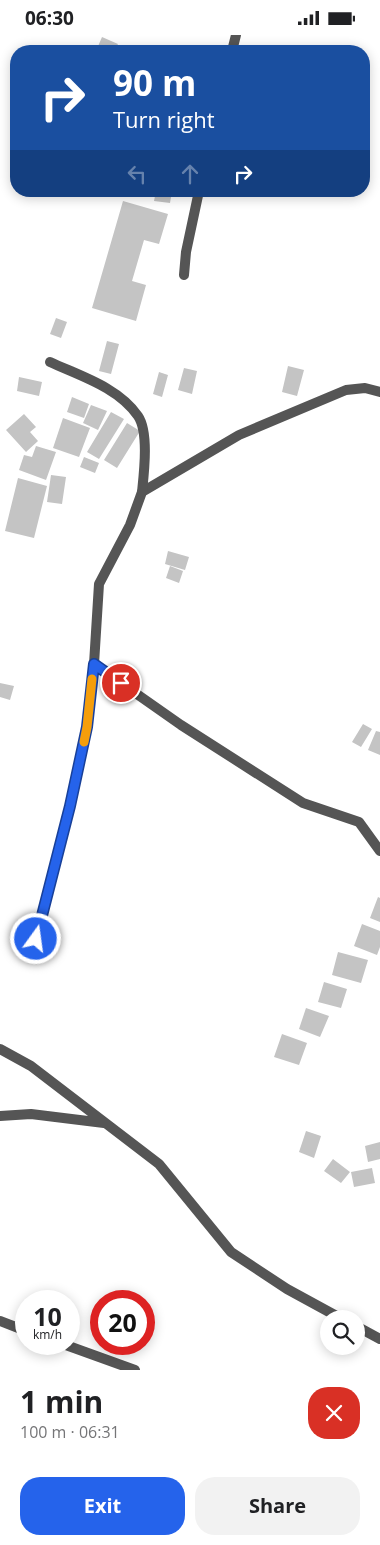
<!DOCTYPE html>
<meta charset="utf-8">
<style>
body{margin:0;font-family:"Open Sans",sans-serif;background:#f2f2f2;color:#202124;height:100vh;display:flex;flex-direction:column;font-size:19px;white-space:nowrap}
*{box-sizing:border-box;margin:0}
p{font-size:16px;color:#757577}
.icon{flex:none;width:28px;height:28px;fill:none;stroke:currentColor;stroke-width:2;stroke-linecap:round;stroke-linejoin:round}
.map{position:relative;height:1335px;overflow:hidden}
.panel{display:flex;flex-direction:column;background:#fff;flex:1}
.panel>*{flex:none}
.guide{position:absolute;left:10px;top:10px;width:360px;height:152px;border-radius:20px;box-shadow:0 2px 12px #0003;background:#1a4fa0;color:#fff;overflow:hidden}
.tools{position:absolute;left:320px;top:1275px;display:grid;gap:10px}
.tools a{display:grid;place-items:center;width:45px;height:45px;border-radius:50%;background:#fff;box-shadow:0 2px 12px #0003;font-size:25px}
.speed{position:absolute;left:15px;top:1255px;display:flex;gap:10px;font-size:25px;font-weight:700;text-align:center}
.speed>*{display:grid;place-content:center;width:65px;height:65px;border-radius:50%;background:#fff;box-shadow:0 2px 12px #0003;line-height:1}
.speed small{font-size:12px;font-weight:400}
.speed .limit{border:8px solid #d22;background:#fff;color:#111}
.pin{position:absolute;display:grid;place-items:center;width:42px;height:42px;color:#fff;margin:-21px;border:2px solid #fff;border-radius:50%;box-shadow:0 1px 5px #0007}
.me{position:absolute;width:55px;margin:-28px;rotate:14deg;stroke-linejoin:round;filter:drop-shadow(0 0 4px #0008)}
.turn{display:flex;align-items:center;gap:18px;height:105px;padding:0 20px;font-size:22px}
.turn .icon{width:65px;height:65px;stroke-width:2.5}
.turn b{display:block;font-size:35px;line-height:42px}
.lanes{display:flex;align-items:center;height:48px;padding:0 20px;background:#0003;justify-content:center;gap:25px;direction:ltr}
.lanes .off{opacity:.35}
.round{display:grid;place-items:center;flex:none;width:52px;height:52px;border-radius:20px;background:#f2f2f2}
.summary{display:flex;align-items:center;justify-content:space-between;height:85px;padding:0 20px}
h1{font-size:30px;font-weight:700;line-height:38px}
.primary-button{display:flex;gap:10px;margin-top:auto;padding:10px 20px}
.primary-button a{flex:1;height:58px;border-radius:20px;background:#2563eb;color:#fff;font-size:20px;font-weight:700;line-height:58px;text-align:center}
.primary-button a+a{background:#f2f2f2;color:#202124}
.status{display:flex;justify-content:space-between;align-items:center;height:35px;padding:0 25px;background:#fff;direction:ltr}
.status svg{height:14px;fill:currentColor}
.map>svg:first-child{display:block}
</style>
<div class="status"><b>06:30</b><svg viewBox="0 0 49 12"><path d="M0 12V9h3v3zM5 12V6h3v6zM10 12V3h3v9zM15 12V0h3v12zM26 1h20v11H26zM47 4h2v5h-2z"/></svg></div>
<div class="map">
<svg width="380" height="1335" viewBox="0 0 380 1335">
<rect width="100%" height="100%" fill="#fff"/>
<path fill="#c4c4c4" d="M102,2L118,9L114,16H96Z
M156,156H172L170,168L154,166Z
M123,166L168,179L159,209L144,205L132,246L146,250L136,286L92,273Z
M56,283L67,287L61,303L50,299Z
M107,306L119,309L111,339L99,336Z
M288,331L304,335L297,361L282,357Z
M184,333L197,336L192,359L178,355Z
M159,337L168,340L162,362L153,359Z
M19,342L42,347L39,361L17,356Z
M72,362L89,369L84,383L67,377Z
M91,370L107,376L98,395L83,388Z
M111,377L124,384L99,424L87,417Z
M24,379L36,392L30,397L38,406L26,417L6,395Z
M63,383L90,393L79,422L53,413Z
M127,388L140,396L117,433L104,425Z
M36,411L56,417L46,445L19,435L24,420L32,422Z
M84,422L99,428L95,438L80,432Z
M51,440L66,442L62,469L47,467Z
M18,443L47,451L34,503L5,496Z
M168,516L189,522L185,535L165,529Z
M170,531L183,536L179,548L166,543Z
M0,648L14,651L10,665L0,662Z
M363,689L372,694L361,712L352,707Z
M376,696L380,697V720L368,715Z
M378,862L380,863V887L370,883Z
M362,889L380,896V912L377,920L354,911Z
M338,917L368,925L361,948L332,940Z
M324,947L347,954L341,973L318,967Z
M306,973L329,981L320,1002L299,994Z
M282,999L307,1008L299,1030L274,1022Z
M306,1096L321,1101L314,1123L299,1117Z
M380,1107V1124L368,1127L365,1111Z
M333,1124L350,1137L341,1148L324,1136Z
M372,1133L375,1148L354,1152L351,1137Z"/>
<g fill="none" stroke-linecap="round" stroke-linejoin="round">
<path stroke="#555" stroke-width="10" d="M232,16L236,0
M184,240L186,217L199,156
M380,357L365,353L346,355L239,400L142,457L130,490L99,549L94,629L181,690L303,768L359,787L380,816
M36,905L70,771L87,691L94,629
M0,1014L31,1031L159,1129L231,1217L287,1254L342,1284
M0,1081L31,1079L104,1088
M0,1286L26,1296
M356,1291L380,1304
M63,1309L135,1335"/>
<path stroke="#555" stroke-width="10" d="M50,327C80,341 118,352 138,381C149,397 144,438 142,457"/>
</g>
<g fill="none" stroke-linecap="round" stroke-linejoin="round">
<defs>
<path id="route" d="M36,904L70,771L87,692L94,629L121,648"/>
</defs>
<use href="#route" stroke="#184099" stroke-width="12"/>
<use href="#route" stroke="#2563eb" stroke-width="9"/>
<path stroke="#f59e0b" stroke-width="9" d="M84,707L87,692L92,644"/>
</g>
</svg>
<div class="tools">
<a><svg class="icon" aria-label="search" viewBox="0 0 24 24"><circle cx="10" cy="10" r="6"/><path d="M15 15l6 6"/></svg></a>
</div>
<div class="speed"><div>10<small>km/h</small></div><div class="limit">20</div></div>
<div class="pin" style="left:121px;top:648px;background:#d93025"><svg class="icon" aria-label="arrive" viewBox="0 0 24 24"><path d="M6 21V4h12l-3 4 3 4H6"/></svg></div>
<svg class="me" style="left:36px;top:904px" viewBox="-20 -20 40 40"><circle r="17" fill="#2563eb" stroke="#fff" stroke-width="3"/><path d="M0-11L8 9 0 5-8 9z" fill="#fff"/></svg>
<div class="guide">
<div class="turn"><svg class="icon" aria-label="right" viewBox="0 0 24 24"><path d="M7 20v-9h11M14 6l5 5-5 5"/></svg><div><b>90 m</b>Turn right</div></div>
<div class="lanes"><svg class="icon off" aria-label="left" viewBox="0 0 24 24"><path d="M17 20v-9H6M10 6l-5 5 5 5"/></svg><svg class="icon off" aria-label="ahead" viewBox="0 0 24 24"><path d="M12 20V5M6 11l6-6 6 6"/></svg><svg class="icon" aria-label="right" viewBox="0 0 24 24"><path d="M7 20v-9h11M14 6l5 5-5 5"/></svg></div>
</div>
</div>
<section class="panel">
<div class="summary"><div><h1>1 min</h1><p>100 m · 06:31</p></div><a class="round" style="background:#d93025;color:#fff"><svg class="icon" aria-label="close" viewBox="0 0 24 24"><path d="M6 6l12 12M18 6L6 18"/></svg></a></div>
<div class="primary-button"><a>Exit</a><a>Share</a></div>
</section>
